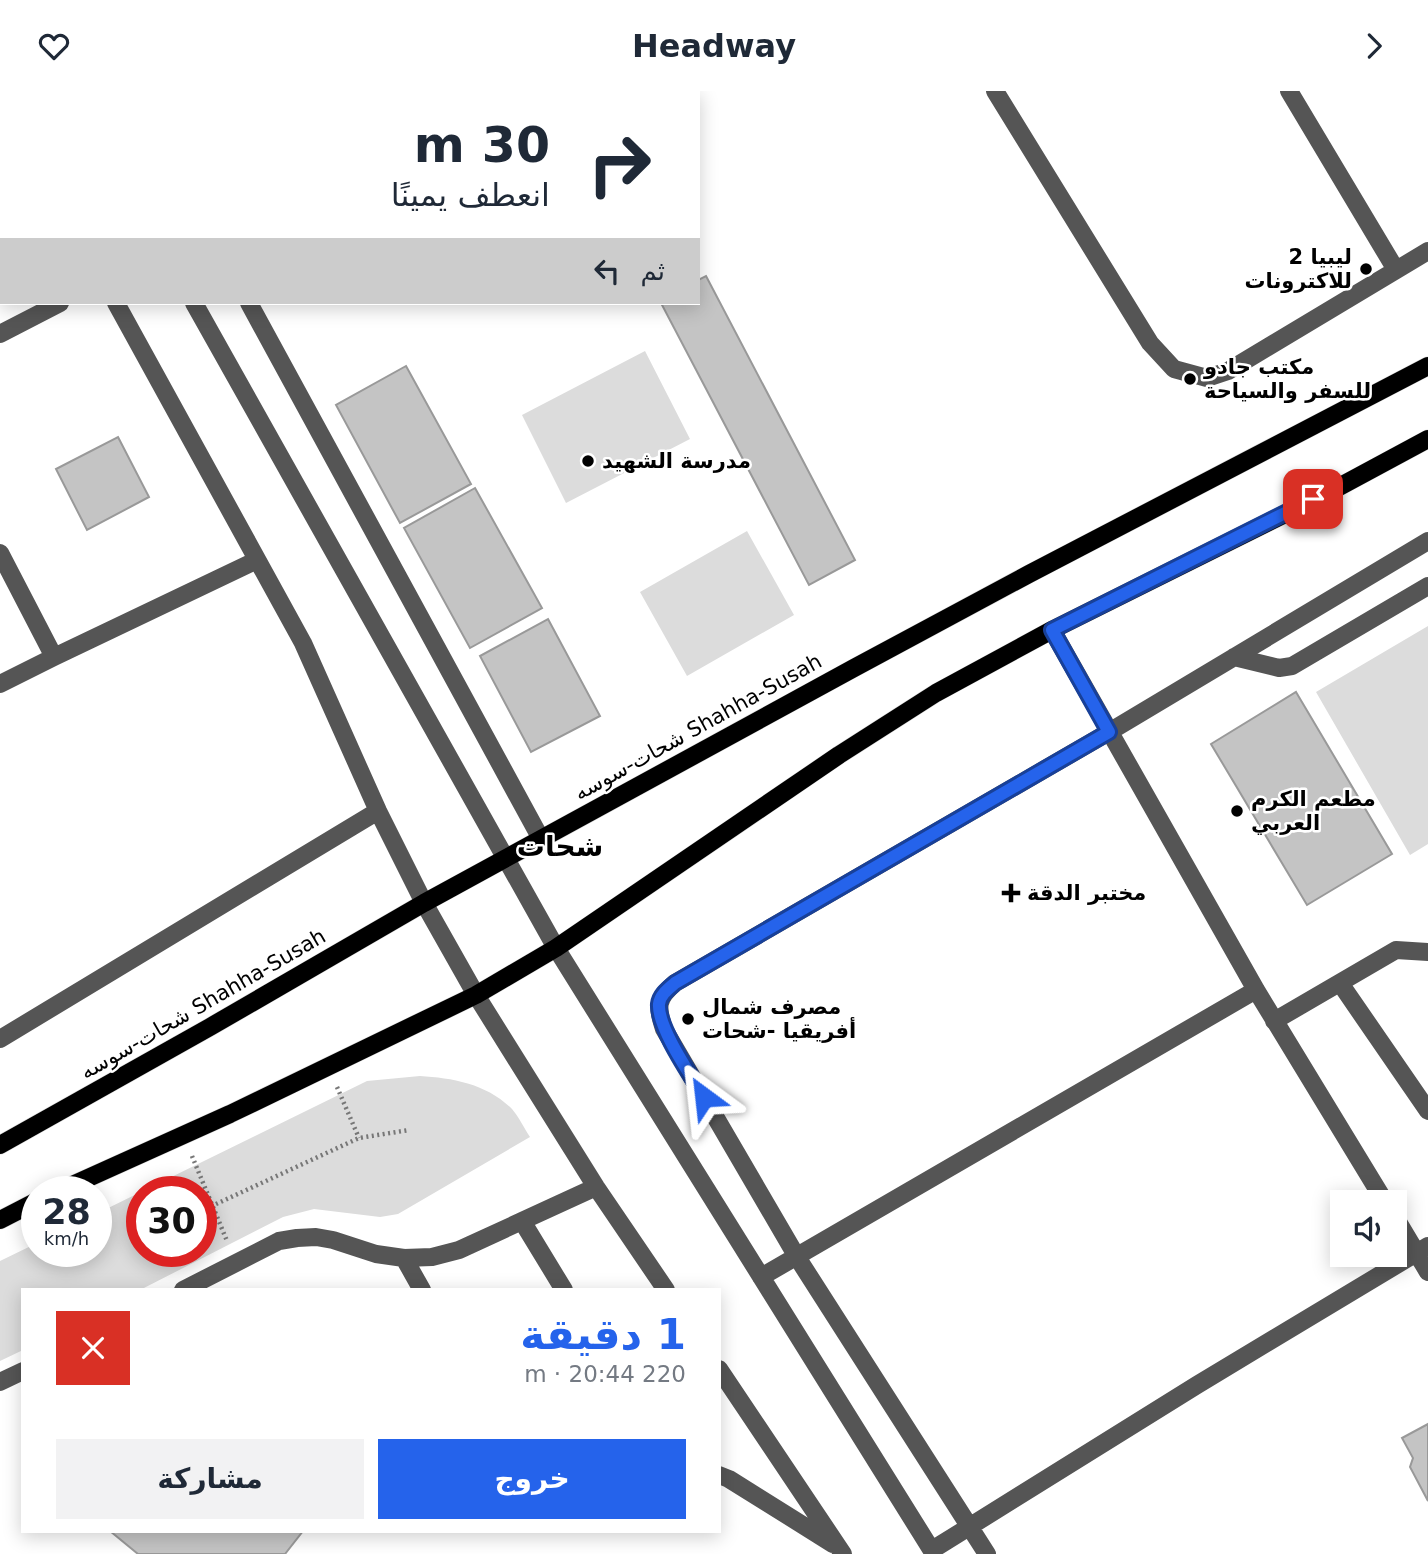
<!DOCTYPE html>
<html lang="ar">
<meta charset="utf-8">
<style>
body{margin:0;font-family:"DejaVu Sans","Noto Naskh Arabic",sans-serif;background:#f2f2f3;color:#1f2937;direction:rtl;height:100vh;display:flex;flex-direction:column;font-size:26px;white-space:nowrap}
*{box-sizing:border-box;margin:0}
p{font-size:23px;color:#747a83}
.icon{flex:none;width:38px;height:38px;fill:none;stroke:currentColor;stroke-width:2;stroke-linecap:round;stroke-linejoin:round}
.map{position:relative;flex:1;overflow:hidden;direction:ltr}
.panel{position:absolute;left:21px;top:1197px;width:700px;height:245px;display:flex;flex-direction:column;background:#fff;border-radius:0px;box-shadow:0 4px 18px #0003;direction:rtl}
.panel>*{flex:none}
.guide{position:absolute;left:0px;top:0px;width:700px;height:214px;box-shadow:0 4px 18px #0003;direction:rtl;background:#fff;color:#1f2937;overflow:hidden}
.fabs{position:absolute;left:1330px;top:1099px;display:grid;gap:14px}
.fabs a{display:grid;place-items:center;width:77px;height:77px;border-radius:0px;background:#fff;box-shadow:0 4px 18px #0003;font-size:35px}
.speed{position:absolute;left:21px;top:1085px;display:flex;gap:14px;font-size:35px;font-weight:700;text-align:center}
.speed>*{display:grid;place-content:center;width:91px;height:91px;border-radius:50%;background:#fff;box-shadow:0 4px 18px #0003;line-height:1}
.speed small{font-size:18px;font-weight:400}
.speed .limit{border:10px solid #d22;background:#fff;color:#111}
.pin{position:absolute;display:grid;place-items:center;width:60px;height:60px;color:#fff;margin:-30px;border-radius:14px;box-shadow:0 4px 10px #0006}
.me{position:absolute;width:77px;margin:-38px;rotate:330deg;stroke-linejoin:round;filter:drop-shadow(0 0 5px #0008)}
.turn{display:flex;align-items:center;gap:24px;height:147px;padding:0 35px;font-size:32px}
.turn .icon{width:91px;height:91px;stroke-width:2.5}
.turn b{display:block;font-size:49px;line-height:60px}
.then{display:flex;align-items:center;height:66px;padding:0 35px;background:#0003;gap:14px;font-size:26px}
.round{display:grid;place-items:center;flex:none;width:74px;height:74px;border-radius:0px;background:#f2f2f3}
.summary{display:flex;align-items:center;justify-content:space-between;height:119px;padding:0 35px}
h1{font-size:42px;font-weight:700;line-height:52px;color:#2563eb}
.cta{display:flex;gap:14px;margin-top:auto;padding:14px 35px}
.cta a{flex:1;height:80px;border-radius:0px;background:#2563eb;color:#fff;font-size:28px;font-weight:700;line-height:80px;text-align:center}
.cta a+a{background:#f2f2f3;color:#1f2937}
header{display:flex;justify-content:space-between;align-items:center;height:91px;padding:0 35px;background:#fff;font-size:32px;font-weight:700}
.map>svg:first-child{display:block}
</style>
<header><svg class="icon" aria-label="forward" viewBox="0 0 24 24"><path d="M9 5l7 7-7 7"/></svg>Headway<svg class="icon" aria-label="heart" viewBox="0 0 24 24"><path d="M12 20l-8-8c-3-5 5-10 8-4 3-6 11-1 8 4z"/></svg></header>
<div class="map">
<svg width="1428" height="1463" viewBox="0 0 1428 1463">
<rect width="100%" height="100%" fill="#fff"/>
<path fill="#dcdcdc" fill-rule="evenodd" d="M645,260L690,348L566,412L522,324Z
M747,440L794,524L687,585L640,501Z
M1428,535V753L1410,764L1316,601Z
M420,985C453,987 487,993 512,1018C519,1026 524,1037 530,1046L398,1123L380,1126L314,1118L283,1126L140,1199H23V1259L0,1270V1170L37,1152V1160H96V1123L367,990ZM142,1101H201V1160H142Z"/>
<path fill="#c4c4c4" stroke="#999" stroke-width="2" d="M706,185L855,469L809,494L661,212H698V189Z
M406,275L471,393L400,432L336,314Z
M118,346L149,406L87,439L56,378Z
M475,397L542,517L470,557L404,437Z
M548,528L600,625L531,661L480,565Z
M1296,601L1392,763L1307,814L1211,653Z
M1428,1333V1410L1410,1376L1413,1367L1402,1347Z
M110,1440H303L285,1463H138Z"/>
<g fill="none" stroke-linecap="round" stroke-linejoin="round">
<defs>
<path id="major" d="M0,1054L210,936L424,812L854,577L1029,483L1428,275
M57,1101L230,1023L476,904L556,857L839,664L936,602L1052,539L1337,397L1428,348
M0,1129L37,1110"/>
</defs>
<use href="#major" stroke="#dbdbdb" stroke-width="19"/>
<path stroke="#777" stroke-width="4.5" stroke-dasharray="2 3.5" stroke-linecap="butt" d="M337,996L359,1047
M192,1065L227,1150
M201,1120L359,1047L409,1039"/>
<path stroke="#555" stroke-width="18" d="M75,0L76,2
M134,0L135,2
M331,0L332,2
M995,0L1150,252L1174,278L1207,287L1228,280L1428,160
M1289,0L1396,179
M0,2L2,5
M654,2L657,0
M0,43L2,42
M116,212L303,552L378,720L424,812L476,904L596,1096L666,1199
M194,212L556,857L934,1463
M249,212L541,748
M0,243L60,212
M0,462L54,566
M1052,539L1256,899L1385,1111
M1234,566L1279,577L1292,575L1428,495
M0,593L54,566L257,469
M1340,892L1428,1020
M1274,930L1396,859L1428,861
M0,948L378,720
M1395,1126L1428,1181
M522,1130L564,1199
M404,1167L422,1199
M761,1186L1256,899
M183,1199L279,1150L297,1147L316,1146L333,1149L376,1163L404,1167L432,1166L459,1159L596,1096
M719,1278L843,1463
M0,1291L23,1280
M719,1384L729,1388L833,1453
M932,1459L1197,1294L1428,1155
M987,1463L797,1166L664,938C657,916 656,908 675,892L1109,641L1428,450"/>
<use href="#major" stroke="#000" stroke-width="18"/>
</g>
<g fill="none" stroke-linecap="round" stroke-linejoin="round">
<defs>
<path id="route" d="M704,1006C692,986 657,936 659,913C660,904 668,898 675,892L1109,641L1052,539L1313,408"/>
</defs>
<use href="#route" stroke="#184099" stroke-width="18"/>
<use href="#route" stroke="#2563eb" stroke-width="12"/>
</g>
<g fill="#000" stroke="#fff" stroke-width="2.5">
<circle cx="1366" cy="178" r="7"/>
<circle cx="1190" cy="288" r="7"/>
<circle cx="588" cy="370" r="7"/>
<circle cx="1237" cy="720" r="7"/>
<path d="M1007.5 791.5h7v7h7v7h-7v7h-7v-7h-7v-7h7z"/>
<circle cx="688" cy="928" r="7"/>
</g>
<g text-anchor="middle" stroke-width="5" stroke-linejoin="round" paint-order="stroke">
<g font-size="21" font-weight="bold" fill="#000" stroke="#fff" text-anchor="start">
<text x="1352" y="173" text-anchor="end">ليبيا 2<tspan x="1352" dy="24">للاكترونات</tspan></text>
<text x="1204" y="283">مكتب جادو<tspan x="1204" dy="24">للسفر والسياحة</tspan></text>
<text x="602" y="377">مدرسة الشهيد</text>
<text x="1251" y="715">مطعم الكرم<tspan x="1251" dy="24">العربي</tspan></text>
<text x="1027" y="809">مختبر الدقة</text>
<text x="702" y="923">مصرف شمال<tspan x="702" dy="24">أفريقيا -شحات</tspan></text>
</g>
<g font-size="21" fill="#000" stroke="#fff">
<text transform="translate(698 636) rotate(-29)" y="7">شحات-سوسه Shahha-Susah</text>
<text transform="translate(203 913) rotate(-30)" y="7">شحات-سوسه Shahha-Susah</text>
</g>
<g font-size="28" font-weight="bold" fill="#000" stroke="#fff">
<text x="560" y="765">شحات</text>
</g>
</g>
</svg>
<div class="fabs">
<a><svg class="icon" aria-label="sound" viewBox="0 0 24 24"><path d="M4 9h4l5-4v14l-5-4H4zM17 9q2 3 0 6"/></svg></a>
</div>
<div class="speed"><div>28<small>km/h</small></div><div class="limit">30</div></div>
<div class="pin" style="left:1313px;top:408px;background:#d93025"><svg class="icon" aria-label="arrive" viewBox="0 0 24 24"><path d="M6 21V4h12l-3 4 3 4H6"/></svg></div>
<svg class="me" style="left:704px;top:1006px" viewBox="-20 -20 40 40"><path d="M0-17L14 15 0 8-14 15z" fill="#2563eb" stroke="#fff" stroke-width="4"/></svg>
<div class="guide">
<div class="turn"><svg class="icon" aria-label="right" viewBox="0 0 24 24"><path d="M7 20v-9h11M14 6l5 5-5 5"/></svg><div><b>30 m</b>انعطف يمينًا</div></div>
<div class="then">ثم<svg class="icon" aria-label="left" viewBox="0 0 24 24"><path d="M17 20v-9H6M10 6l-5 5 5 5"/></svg></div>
</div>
<section class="panel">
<div class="summary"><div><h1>1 دقيقة</h1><p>220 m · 20:44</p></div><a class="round" style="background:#d93025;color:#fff"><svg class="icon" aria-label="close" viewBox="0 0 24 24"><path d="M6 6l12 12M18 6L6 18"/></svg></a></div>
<div class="cta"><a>خروج</a><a>مشاركة</a></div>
</section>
</div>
